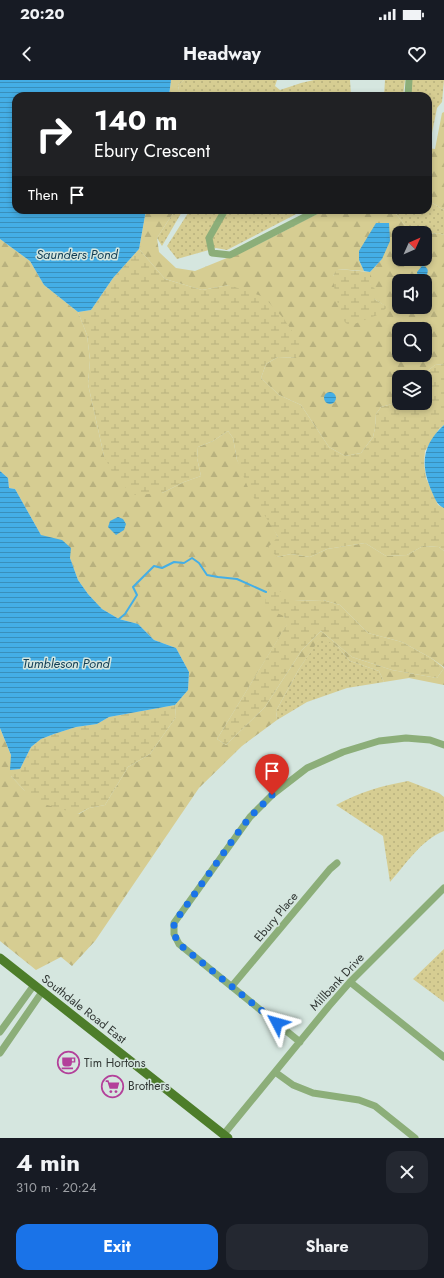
<!DOCTYPE html>
<meta charset="utf-8">
<style>
body{margin:0;font-family:Jost,sans-serif;background:#242831;color:#f1f3f6;height:100vh;display:flex;flex-direction:column;font-size:15px;white-space:nowrap}
*{box-sizing:border-box;margin:0}
p{font-size:13px;color:#9ea1a6}
.icon{flex:none;width:22px;height:22px;fill:none;stroke:currentColor;stroke-width:2;stroke-linecap:round;stroke-linejoin:round}
.map{position:relative;height:1058px;overflow:hidden}
.side{display:flex;flex-direction:column;background:#171b24;flex:1}
.side>*{flex:none}
.hud{position:absolute;left:12px;top:12px;width:420px;height:122px;border-radius:12px;box-shadow:0 2px 6px #0003;background:#202124;color:#fff;overflow:hidden}
.needle{width:26px;rotate:45deg}
.tools{position:absolute;left:392px;top:146px;display:grid;gap:8px}
.tools a{display:grid;place-items:center;width:40px;height:40px;border-radius:8px;background:#171b24;box-shadow:0 2px 6px #0003;font-size:20px}
.pin{position:absolute;display:grid;place-items:center;width:34px;height:34px;color:#fff;margin:-41px -17px;border-radius:50% 50% 50% 0;rotate:-45deg;box-shadow:0 0 4px #0007}
.pin .icon{rotate:45deg}
.me{position:absolute;width:44px;margin:-22px;rotate:309deg;stroke-linejoin:round;filter:drop-shadow(0 0 3px #0008)}
.turn{display:flex;align-items:center;gap:14px;height:84px;padding:0 16px;font-size:18px}
.turn .icon{width:52px;height:52px;stroke-width:2.5}
.turn b{display:block;font-size:28px;line-height:34px}
.then{display:flex;align-items:center;height:38px;padding:0 16px;background:#0003;gap:8px;font-size:15px}
.round{display:grid;place-items:center;flex:none;width:42px;height:42px;border-radius:12px;background:#242831}
.summary{display:flex;align-items:center;justify-content:space-between;height:68px;padding:0 16px}
h1{font-size:24px;font-weight:700;line-height:30px}
.button{display:flex;gap:8px;margin-top:auto;padding:8px 16px}
.button a{flex:1;height:46px;border-radius:12px;background:#1a73e8;color:#fff;font-size:16px;font-weight:700;line-height:46px;text-align:center}
.button a+a{background:#242831;color:#f1f3f6}
.status{display:flex;justify-content:space-between;align-items:center;height:28px;padding:0 20px;background:#171b24;direction:ltr}
.status svg{height:11px;fill:currentColor}
header{display:flex;justify-content:space-between;align-items:center;height:52px;padding:0 16px;background:#171b24;font-size:18px;font-weight:700}
.map>svg:first-child{display:block}
</style>
<div class="status"><b>20:20</b><svg viewBox="0 0 49 12"><path d="M0 12V9h3v3zM5 12V6h3v6zM10 12V3h3v9zM15 12V0h3v12zM26 1h20v11H26zM47 4h2v5h-2z"/></svg></div>
<header><svg class="icon" aria-label="back" viewBox="0 0 24 24"><path d="M15 5l-7 7 7 7"/></svg>Headway<svg class="icon" aria-label="heart" viewBox="0 0 24 24"><path d="M12 20l-8-8c-3-5 5-10 8-4 3-6 11-1 8 4z"/></svg></header>
<div class="map">
<svg width="444" height="1058" viewBox="0 0 444 1058">
<defs>
<pattern id="green-dots" width="8" height="8" patternUnits="userSpaceOnUse"><rect width="8" height="8" fill="#d6cd92"/><path d="M2 2h.1M6 6h.1" fill="none" stroke="#b8b17e" stroke-width="1.8" stroke-linecap="round"/></pattern>
<pattern id="forest-firs" width="22" height="20" patternUnits="userSpaceOnUse"><rect width="22" height="20" fill="#d6cd92"/><path d="M5 1l3.5 6h-7zM16 11l3.5 6h-7z" fill="#b8b17e"/></pattern>
<pattern id="wetland-marsh" width="20" height="14" patternUnits="userSpaceOnUse"><rect width="20" height="14" fill="#d6cd92"/><path d="M1 5h8M5 5V1M11 12h8M15 12V8" fill="none" stroke="#b8b17e"/></pattern>
<pattern id="water-rules" width="6" height="5" patternUnits="userSpaceOnUse"><rect width="6" height="5" fill="#44aee6"/><path d="M0 2.5h6" fill="none" stroke="#398fbb"/></pattern>
</defs>
<rect width="100%" height="100%" fill="#d5e6df"/>
<path fill="url(#green-dots)" d="M184,0H277L275,6L280,10L301,3L314,0H350L351,16H180L178,5Z
M385,0H405L403,16H384Z
M411,0H444L442,22L437,28L430,63H428V16H410Z
M428,119L429,121L444,130V155L438,153L425,155V153H411L393,130H428Z
M175,130H183L162,166L157,158Z
M190,130H304L227,170L216,168L177,179L167,166Z
M321,556L338,567L350,581L379,591L384,602L347,608L307,622L277,640L276,631L299,589Z
M408,701L439,713L444,717V751C421,760 406,784 390,802L383,756L336,725C360,712 381,706 408,701Z
M444,869V922L413,899Z"/>
<path fill="url(#forest-firs)" fill-rule="evenodd" d="M171,0H184L178,5L180,16H169Z
M444,32V130L429,121L428,119V68L435,69L442,33Z
M146,130H175L157,158L159,172L176,188L195,191L249,169L325,130H393L411,153H399V179H425V155L438,153L444,155V284L435,285L420,297H399V317L392,324L381,327L376,334L375,348L373,357L361,373L345,376L329,367L301,325L279,315L261,298L266,284L278,277L296,278L229,205L202,210L165,199L139,169ZM382,179L370,192V204L374,219L387,227L333,196L338,189L364,191L359,180ZM399,201H425V227H399ZM399,249H425V275H399Z
M0,159L30,181L44,205L78,232L87,255L90,280L88,304L104,376L162,413L184,402L201,396L197,378L198,367L213,361L228,351L233,358L237,380L278,457L277,477L291,474L310,477L327,469L365,463L386,476L407,475L423,466L439,467L444,471V587L431,578L402,562L368,553L340,525L323,520L294,521L284,536L288,543L217,659L226,665L265,627L302,570L321,551L352,577L392,590L437,598L444,588V605L409,598L384,602L379,591L350,581L338,567L321,557L299,589L276,631L277,640L242,666L199,708L95,861L72,886L61,877L36,890L0,861V648L11,675V696L24,710L79,734L89,728L105,725L128,687L150,674L176,637L175,625L188,610L189,592L176,568L154,560L138,544L119,539L102,529L88,514L78,500L70,478L41,455L15,409L9,408L8,398L0,391Z"/>
<path fill="url(#wetland-marsh)" d="M139,169L165,199L202,210L229,205L264,217L284,239L302,266L296,278L278,277L266,284L261,298L279,315L301,325L329,367L345,376L361,373L373,357L375,348L376,334L381,327L392,324L399,317V323H425V297H420L435,285L444,284V345L439,349L425,371L424,383L426,398L438,425L444,428V471L439,467L423,466L407,475L386,476L365,463L327,469L310,477L291,474L277,477L268,467L278,457L249,410L237,380L233,358L228,351L213,361L198,367L197,378L201,396L184,402L162,413L135,415L116,400L104,376L88,304L90,280L87,255L78,232L91,230L113,198Z
M337,189L370,192V204L378,212L374,219L387,227L380,234L349,246L343,240L335,214L333,196Z
M272,506L294,521L323,520L340,525L368,553L402,562L431,578L444,588L437,598L392,590L352,577L321,551L302,570L265,627L226,665L217,659L287,544L284,536L265,528L266,512Z
M175,625L176,637L150,674L128,687L105,725L89,728L78,734L37,722L24,710L11,696L10,690L20,689L31,667L41,659L54,654L76,647L97,644L109,637Z"/>
<path fill="url(#water-rules)" d="M0,0H171L169,16H16V130H146L139,169L113,198L91,230L78,232L44,205L30,181L0,159Z
M376,143H389L390,161L382,179L370,192L364,191L359,180V171Z
M422,186C431,187 428,195 423,200C418,199 418,197 417,192Z
M324 318a6 6 0 1 1 12 0a6 6 0 1 1-12 0Z
M444,345V428C437,425 435,419 432,412C420,385 422,365 444,345Z
M0,391L8,398L9,408L15,409L41,455L62,460L71,468L70,478L78,500L88,514L102,529L119,539L138,544L154,560L176,568L189,592L188,610L175,625L109,637L97,644L76,647L54,654L41,659L31,667L20,689L10,690L11,675L0,648Z
M118,437L123,439L126,444L124,450L116,455L108,447L110,441Z"/>
<g fill="none" stroke-linecap="round" stroke-linejoin="round">
<path stroke="#44aee6" stroke-width="2" d="M119,539L125,534L137,515L133,507L154,486L162,488L174,482L184,483L192,478L199,483L207,495L218,497L237,499L266,512"/>
<path stroke="#8cae79" stroke-width="7" d="M408,16L409,0
M225,130L209,158L212,173L230,175L318,130
M350,902L444,977
M232,906L330,789L337,783
M0,952L34,905
M300,962L179,864L174,854V843L250,737L272,715L307,688L343,672L379,661L406,658L430,660L444,665
M0,973L42,912
M275,992L293,1005L313,1013L359,1020L375,1026L415,1058
M224,1054L329,926L350,902L444,808"/>
<path stroke="#4d7d2a" stroke-width="9" d="M0,878L228,1058"/>
</g>
<g fill="none" stroke-linecap="round" stroke-linejoin="round">
<path stroke="#1a73e8" stroke-width="7" stroke-dasharray="0 12.6" d="M272,715L250,737L242,747L174,843V854L179,864L277,943"/>
</g>
<defs>
<symbol id="cafe-ring" viewBox="-11 -11 22 22"><circle r="9.5" fill="#d5e6df" stroke="#b3409a" stroke-width="1.5"/><path d="M-5.5-4.5H6V0H3Q3 3.5 0 3.5H-2.5Q-5.5 3.5-5.5 0ZM3-3.2v2h1.7v-2ZM-6 4.5H4V6H-6Z" fill="#b3409a"/></symbol>
<symbol id="supermarket-ring" viewBox="-11 -11 22 22"><circle r="9.5" fill="#d5e6df" stroke="#b3409a" stroke-width="1.5"/><path d="M-6-5.5h2.5l.6 2H6L4.5 2H-2.5L-4.4-4H-6ZM-1.5 3.2a1.3 1.3 0 1 0 .1 0ZM3 3.2a1.3 1.3 0 1 0 .1 0Z" fill="#b3409a"/></symbol>
</defs>
<g fill-rule="evenodd">
<use href="#cafe-ring" x="56" y="970" width="25" height="25"/>
<use href="#supermarket-ring" x="100" y="994" width="25" height="25"/>
</g>
<g text-anchor="middle" stroke-width="3" stroke-linejoin="round" paint-order="stroke">
<g font-size="12" fill="#323835" stroke="#d5e6df">
<text transform="translate(276 837) rotate(-50)" y="4">Ebury Place</text>
<text transform="translate(337 902) rotate(-47)" y="4">Millbank Drive</text>
<text transform="translate(84 929) rotate(38)" y="4">Southdale Road East</text>
</g>
<g font-size="12" fill="#323835" stroke="#d5e6df" text-anchor="start">
<text x="84" y="987">Tim Hortons</text>
<text x="128" y="1010">Brothers</text>
</g>
<g font-size="13" font-style="italic" fill="#144057" stroke="#d5e6df">
<text x="77" y="179">Saunders Pond</text>
<text x="66" y="588">Tumbleson Pond</text>
</g>
</g>
</svg>
<div class="tools">
<a><svg class="needle" viewBox="-14 -14 28 28"><path d="M0-13l5 13h-10z" fill="#e53935"/><path d="M0 13l5-13h-10z" fill="#9ea1a6"/></svg></a>
<a><svg class="icon" aria-label="sound" viewBox="0 0 24 24"><path d="M4 9h4l5-4v14l-5-4H4zM17 9q2 3 0 6"/></svg></a>
<a><svg class="icon" aria-label="search" viewBox="0 0 24 24"><circle cx="10" cy="10" r="6"/><path d="M15 15l6 6"/></svg></a>
<a><svg class="icon" aria-label="layers" viewBox="0 0 24 24"><path d="M12 4l9 5-9 5-9-5zM3 14l9 5 9-5"/></svg></a>
</div>
<div class="pin" style="left:272px;top:715px;background:#d93025"><svg class="icon" aria-label="arrive" viewBox="0 0 24 24"><path d="M6 21V4h12l-3 4 3 4H6"/></svg></div>
<svg class="me" style="left:277px;top:943px" viewBox="-20 -20 40 40"><path d="M0-17L14 15 0 8-14 15z" fill="#1a73e8" stroke="#fff" stroke-width="4"/></svg>
<div class="hud">
<div class="turn"><svg class="icon" aria-label="right" viewBox="0 0 24 24"><path d="M7 20v-9h11M14 6l5 5-5 5"/></svg><div><b>140 m</b>Ebury Crescent</div></div>
<div class="then">Then<svg class="icon" aria-label="arrive" viewBox="0 0 24 24"><path d="M6 21V4h12l-3 4 3 4H6"/></svg></div>
</div>
</div>
<section class="side">
<div class="summary"><div><h1>4 min</h1><p>310 m · 20:24</p></div><a class="round"><svg class="icon" aria-label="close" viewBox="0 0 24 24"><path d="M6 6l12 12M18 6L6 18"/></svg></a></div>
<div class="button"><a>Exit</a><a>Share</a></div>
</section>
